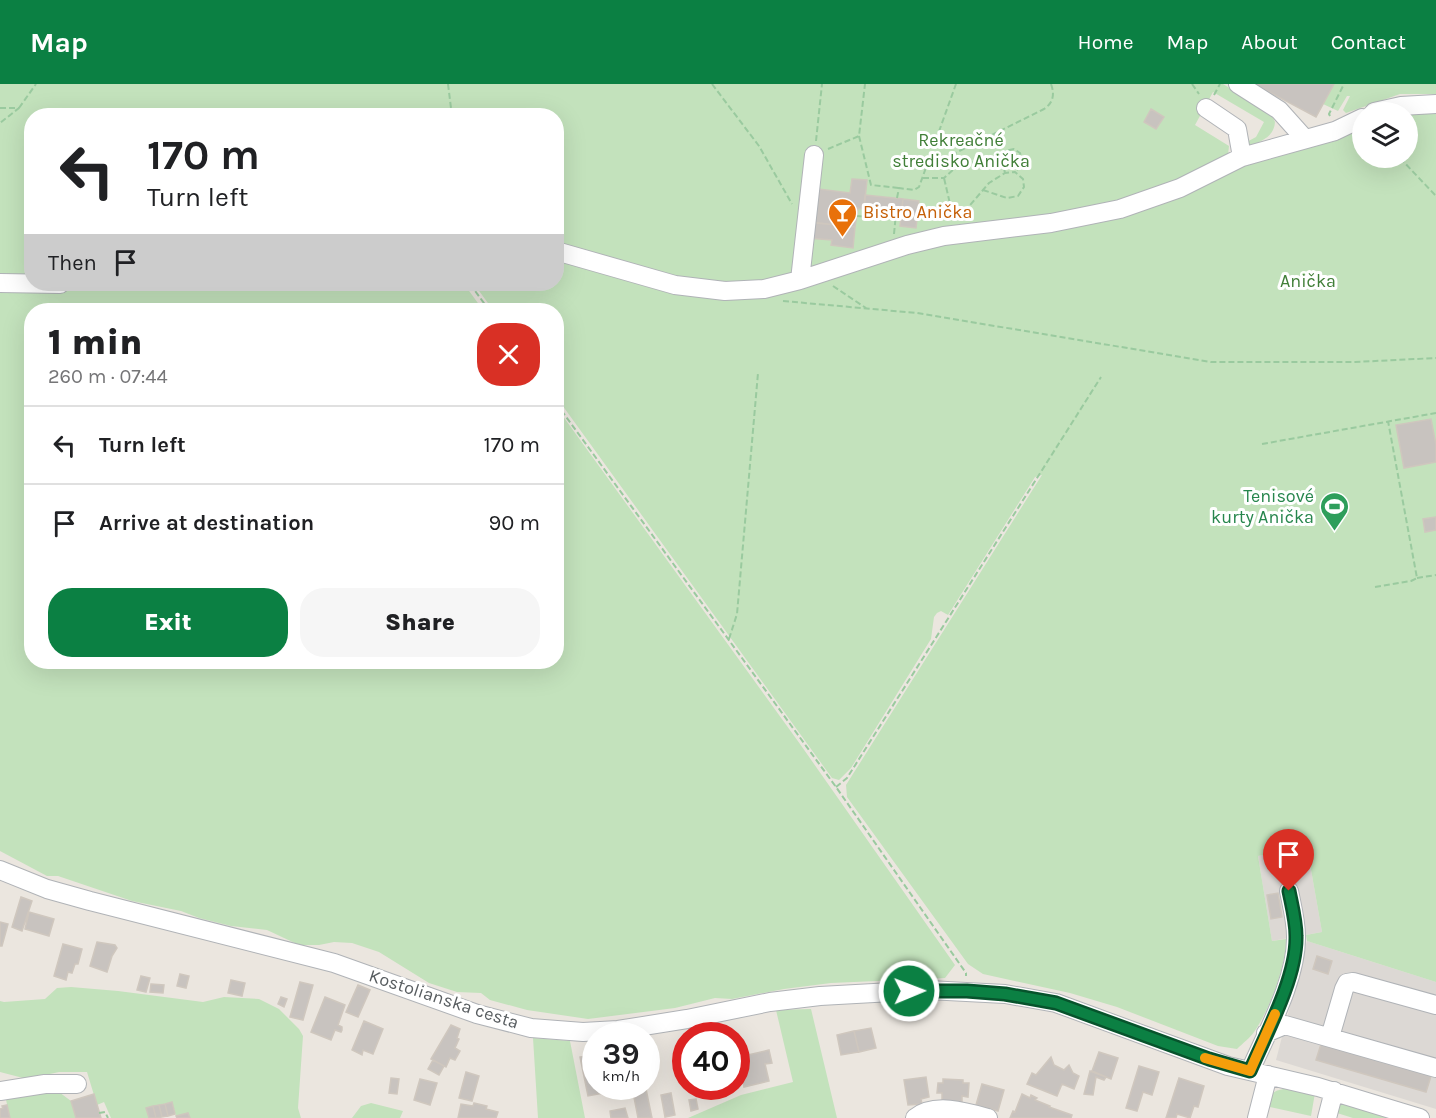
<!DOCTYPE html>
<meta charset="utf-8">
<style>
body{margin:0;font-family:Karla,sans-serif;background:#f6f6f6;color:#202124;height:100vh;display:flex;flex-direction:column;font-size:22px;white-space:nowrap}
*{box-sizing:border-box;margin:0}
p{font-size:20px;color:#757577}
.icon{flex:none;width:33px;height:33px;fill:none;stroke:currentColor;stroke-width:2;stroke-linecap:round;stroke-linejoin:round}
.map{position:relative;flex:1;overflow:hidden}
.panel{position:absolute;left:24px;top:219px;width:540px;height:366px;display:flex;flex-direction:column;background:#fff;border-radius:24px;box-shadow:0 6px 24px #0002}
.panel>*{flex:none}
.banner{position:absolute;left:24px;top:24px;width:540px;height:183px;border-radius:24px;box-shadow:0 6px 24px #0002;background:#fff;color:#202124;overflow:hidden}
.fabs{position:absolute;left:1352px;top:18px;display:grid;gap:12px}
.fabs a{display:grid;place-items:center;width:66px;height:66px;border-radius:50%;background:#fff;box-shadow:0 6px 24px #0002;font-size:30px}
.speed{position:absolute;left:582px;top:938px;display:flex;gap:12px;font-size:30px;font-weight:700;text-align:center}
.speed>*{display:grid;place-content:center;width:78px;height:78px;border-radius:50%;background:#fff;box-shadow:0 6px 24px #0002;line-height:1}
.speed small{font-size:15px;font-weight:400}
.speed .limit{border:9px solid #d22;background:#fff;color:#111}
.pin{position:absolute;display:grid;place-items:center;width:51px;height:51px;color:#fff;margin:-62px -26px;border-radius:50% 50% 50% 0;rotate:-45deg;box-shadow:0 0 6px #0007}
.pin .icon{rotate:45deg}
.me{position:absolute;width:66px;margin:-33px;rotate:89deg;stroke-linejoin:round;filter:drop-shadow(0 0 4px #0008)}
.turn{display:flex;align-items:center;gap:21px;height:126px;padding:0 24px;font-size:27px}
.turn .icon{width:78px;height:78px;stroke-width:2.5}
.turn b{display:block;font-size:42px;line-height:51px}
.then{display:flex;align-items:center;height:57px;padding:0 24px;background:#0003;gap:12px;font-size:22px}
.round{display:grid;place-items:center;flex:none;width:63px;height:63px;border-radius:24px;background:#f6f6f6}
.head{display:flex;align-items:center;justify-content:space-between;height:102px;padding:0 24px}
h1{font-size:36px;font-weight:800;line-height:45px}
.action{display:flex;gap:12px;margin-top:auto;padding:12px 24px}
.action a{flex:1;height:69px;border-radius:24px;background:#0b8043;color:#fff;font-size:24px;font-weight:800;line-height:69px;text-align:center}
.action a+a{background:#f6f6f6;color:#202124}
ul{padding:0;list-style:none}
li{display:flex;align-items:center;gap:18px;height:78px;padding:0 24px;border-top:2px solid #e0e0e0}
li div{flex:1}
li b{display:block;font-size:22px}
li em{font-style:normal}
header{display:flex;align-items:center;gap:36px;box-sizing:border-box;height:84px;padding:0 30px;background:#0b8043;color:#fff}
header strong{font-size:28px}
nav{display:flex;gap:33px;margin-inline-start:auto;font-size:21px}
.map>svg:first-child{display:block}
</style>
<header>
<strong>Map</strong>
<nav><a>Home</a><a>Map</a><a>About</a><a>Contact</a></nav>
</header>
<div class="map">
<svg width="1436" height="1034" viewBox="0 0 1436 1034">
<rect width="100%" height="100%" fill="#ebe6df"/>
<path fill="#dcd8d4" d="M1307,763L1322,848L1272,857L1258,772Z
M1307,857L1436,898V1025L1276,976Z"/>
<path fill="#c3e2bc" d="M0,0H1223L1271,30L1275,38C1274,54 1259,58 1246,64L1243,60L1256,53L1264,38L1213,8L1195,41L1229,62L1228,71L1362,40V74H1407V28L1436,27V898L1307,857L1306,851L1322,848L1307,763L1258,772L1272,857L1286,855C1286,882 1270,925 1254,948C1250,954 1243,959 1237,965L1218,962L1117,923L1070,909L983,890L968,880L847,713L846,701L1042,391L1035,393L948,531L941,527L937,529L934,533L931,555L851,684L839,696L832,694L557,314L556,226H493L474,200H556V32H32V200L0,199Z
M1333,0H1436V10H1400L1346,29L1343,26L1350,12H1347L1338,27L1323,20Z
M111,200H464L483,226H32V578H556L557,324L800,660L955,881L945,894L831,899L784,905L732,915L715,914L675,924L588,935L527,926L490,916L481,909L457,908L429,899L379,868L352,859L334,858L319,861H299L267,846L231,842L199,834L181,827L132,817L58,792H47L0,767V208H44Z
M71,903L118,907L203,918L224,913L259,915L279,925L299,945L303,952L298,1024L301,1034H190L188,1029L176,1032L172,1018L147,1024L149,1034H111L104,1018L97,1021L87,988H59L27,995L0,988V917L4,918L45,915L57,904Z
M811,925L837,1034H688L741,1011L793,998L776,926Z
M533,954L570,957L585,1034H538Z
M1292,1004L1315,1009L1311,1032L1265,1022C1273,1007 1273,1006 1292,1004Z
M59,1008L71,1017L76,1034H10L5,1011Z
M371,1019L403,1027L400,1034H352L361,1022Z
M1341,1019L1395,1034H1353L1337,1029Z"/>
<path fill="#c8c3bf" stroke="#cfc7be" stroke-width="1.5" d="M1254,0H1334L1316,33Z
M1151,25L1164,33L1156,45L1144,38Z
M852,95L867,96L864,125L849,124L847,142L815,139L819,105L850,109Z
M865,111L903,115L901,129L864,125Z
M903,115L919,117L916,144L900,142Z
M849,124H858L855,143L847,142Z
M810,138L855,143L853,164L831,161L832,156L808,154Z
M1431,335L1436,361V378L1404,384L1396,341Z
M1436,433V446L1425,448L1423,435Z
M1278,809L1282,833L1271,835L1267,811Z
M21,813L32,817L22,847L12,843Z
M29,828L54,835L49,852L25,845Z
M0,838L8,840L2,862H0Z
M97,858L115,861L117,864L112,872L107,888L90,882Z
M63,860L82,865L78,880H75L72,889L68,888L66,896L54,892Z
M1317,872L1332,877L1328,890L1313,885Z
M180,890L189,892L186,904L177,902Z
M141,892L150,894L146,908L137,906Z
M231,896L245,899L242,912L228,909Z
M300,898L313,901L303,936L290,933Z
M151,900L164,901L163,909L150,908Z
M358,901L370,906L358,933L346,928Z
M281,913L287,915L284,923L278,920Z
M325,913L345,921L338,941L342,943V946L341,948L335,946L331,956L311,948Z
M364,937L383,945L373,970L363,966L362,971L352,966Z
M451,941L460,945L457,954L459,955L455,964L460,967L455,976L450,974L446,983L431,975Z
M871,944L876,964L859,968L854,947Z
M854,947L859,968L841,971L837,951Z
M1322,957L1432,989L1426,1008L1316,976Z
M769,966L772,979L765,980L769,997L744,1003L740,983L744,982L742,970L748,969V971Z
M1099,968L1118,974L1111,995L1092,987Z
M596,970V1002H602L604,1009L588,1012L580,973Z
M1051,973L1054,981L1064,986L1069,981L1073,989L1079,992L1074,1005L1062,1000L1057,1012L1027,1000L1032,989L1036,991Z
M433,976L444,982L439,991L428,985Z
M1139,982L1159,988L1152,1011L1143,1008L1137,1027L1126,1024Z
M1090,987L1106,993L1104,996L1096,993L1093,1011L1084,1010Z
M466,988L479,992L472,1017L459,1014Z
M926,993L929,1013L921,1015L922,1020L908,1021L904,996Z
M391,994L399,995L397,1010L389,1009Z
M1179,994L1204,1002L1198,1023L1194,1022L1190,1034L1177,1030L1176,1034H1166Z
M420,995L437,999L430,1021L414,1016Z
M943,995L963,996V999H969L968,1013L962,1012V1019L942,1018V1009H937L938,999H943Z
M982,1000L1004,1006L998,1027L976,1021Z
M646,1005L652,1034H638L633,1008Z
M671,1009L675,1031L665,1033L661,1011Z
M94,1010L101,1034H76L71,1017Z
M1022,1010L1030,1014L1031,1011L1037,1014L1035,1016L1050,1022L1049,1023L1072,1031L1071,1034H1010L1013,1027L1015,1028Z
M696,1015L698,1025L691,1027L689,1016Z
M172,1018L175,1030L168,1032L165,1020Z
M474,1019L487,1022L486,1025L498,1028L496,1034H458L461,1020L473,1022Z
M165,1020L168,1032L162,1033L159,1021Z
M7,1021L10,1034H0V1025L3,1024L2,1022Z
M159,1021L162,1033L156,1034L153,1022Z
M153,1022L156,1034H149L146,1024Z
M625,1024L628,1034H611L610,1027Z
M188,1029L190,1034H177L176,1032Z"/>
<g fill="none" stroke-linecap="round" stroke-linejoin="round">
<defs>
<path id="minor" d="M1238,0L1279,26L1305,55
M1206,24L1237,45L1242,73
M1374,28L1401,22L1436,20
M556,167L675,201L725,207L764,205L800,196L907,161L944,152L1051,139L1120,125L1180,104L1242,73L1335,47L1362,34
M800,196L814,71
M0,199L60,200
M0,786L47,805L90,817L334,879L477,930L531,944L583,948L618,946L687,935L770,918L820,912L928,906L1005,910L1056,919L1228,982L1318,1003L1420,1034
M1266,949L1285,941L1436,984
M1330,953L1344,905L1347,899L1353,898L1436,921
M1250,987C1267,948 1297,895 1296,852C1296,837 1292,822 1289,807
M0,1007L45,1000H77
M915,1034C934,1018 967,1028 988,1034
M1257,1034L1268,991
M1327,1034L1334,1007"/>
</defs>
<use href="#minor" stroke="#b0b3b7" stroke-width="20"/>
<path stroke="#9aca9f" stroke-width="2" stroke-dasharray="6 3" stroke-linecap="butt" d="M448,0L452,32
M712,0L759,62L792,120
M1192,0L1199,10
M1214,11L1220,0
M0,24H19L0,39
M19,24L36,0
M1330,32L1329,30L1344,0
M859,52L871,101L899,104
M816,57L822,0
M828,65L859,52L865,0
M1001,71L1005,67L1014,65L1020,69L1023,79L1015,88
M1400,74L1436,112
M927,83L1044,25C1053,19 1055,11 1051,0
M923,94H944L956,83L1001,71L1005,89L989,99L965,127L959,129L951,124L944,94
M983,106L1007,114L1018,112L1024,103L1023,95L1015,88L1005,89
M897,114L899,104L914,106L919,103L956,0
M857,132L895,135
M894,150L896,129
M470,200L489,226
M833,202L866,224
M783,217L917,229L1211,278H1355L1436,274
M556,319L836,703L966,889V892
M1262,360L1436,329
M1417,494L1436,491
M1375,503L1411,497L1417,494L1388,337
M729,555L737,530L758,289
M836,703L847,694L1101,293
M99,1029L105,1028L108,1034"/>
<use href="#minor" stroke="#fff" stroke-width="18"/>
</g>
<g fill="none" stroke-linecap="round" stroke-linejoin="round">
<defs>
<path id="route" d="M909,907H967L1005,910L1056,919L1209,975L1250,987C1266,950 1297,893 1296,852C1296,837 1292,822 1289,807"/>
</defs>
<use href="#route" stroke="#07532c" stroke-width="15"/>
<use href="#route" stroke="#0b8043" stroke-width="10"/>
<path stroke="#f59e0b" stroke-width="10" d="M1205,974L1250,987L1275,930"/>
</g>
<defs>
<symbol id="bar-pin" viewBox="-11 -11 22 30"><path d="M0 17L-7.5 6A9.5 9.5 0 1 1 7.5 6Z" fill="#e8710a" stroke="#fff"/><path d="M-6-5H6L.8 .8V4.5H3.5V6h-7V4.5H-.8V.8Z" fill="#fff"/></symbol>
<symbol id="stadium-pin" viewBox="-11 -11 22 30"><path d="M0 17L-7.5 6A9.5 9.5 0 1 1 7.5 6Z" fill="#2e9e5b" stroke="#fff"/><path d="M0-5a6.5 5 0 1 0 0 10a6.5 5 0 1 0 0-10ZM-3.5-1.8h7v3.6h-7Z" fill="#fff"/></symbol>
</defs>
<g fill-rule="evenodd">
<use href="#bar-pin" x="826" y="112" width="33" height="45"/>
<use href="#stadium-pin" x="1318" y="406" width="33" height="45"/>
</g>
<g text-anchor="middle" stroke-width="6" stroke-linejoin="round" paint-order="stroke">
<g font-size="18" fill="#417f38" stroke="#fff">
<text x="961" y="62">Rekreačné<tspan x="961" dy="21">stredisko Anička</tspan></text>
<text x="1308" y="203">Anička</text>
</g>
<g font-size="18" fill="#c56008" stroke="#fff" text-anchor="start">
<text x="863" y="134">Bistro Anička</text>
</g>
<g font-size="18" fill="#27864d" stroke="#fff" text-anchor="end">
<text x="1314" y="418">Tenisové<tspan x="1314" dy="21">kurty Anička</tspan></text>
</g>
<g font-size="18" fill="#585d60" stroke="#fff">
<text transform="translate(444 915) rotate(18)" y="6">Kostolianska cesta</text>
</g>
</g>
</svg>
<div class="fabs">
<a><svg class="icon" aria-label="layers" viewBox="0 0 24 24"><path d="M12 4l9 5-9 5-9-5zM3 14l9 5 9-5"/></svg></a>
</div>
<div class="speed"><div>39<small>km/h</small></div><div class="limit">40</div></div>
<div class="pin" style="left:1289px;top:807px;background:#d93025"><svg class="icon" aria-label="arrive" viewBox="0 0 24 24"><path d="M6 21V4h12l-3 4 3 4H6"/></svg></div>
<svg class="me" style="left:909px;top:907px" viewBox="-20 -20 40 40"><circle r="17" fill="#0b8043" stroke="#fff" stroke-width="3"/><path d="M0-11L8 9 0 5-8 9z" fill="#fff"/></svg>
<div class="banner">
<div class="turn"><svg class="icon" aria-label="left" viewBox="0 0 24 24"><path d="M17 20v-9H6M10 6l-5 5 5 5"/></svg><div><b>170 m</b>Turn left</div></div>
<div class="then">Then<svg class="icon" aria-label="arrive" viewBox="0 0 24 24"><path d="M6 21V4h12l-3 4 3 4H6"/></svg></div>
</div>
<section class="panel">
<div class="head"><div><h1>1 min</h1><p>260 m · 07:44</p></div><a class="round" style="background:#d93025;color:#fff"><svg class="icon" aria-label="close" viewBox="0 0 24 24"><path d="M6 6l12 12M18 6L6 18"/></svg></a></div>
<ul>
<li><svg class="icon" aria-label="left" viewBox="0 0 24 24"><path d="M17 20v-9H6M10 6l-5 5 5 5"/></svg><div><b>Turn left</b></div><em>170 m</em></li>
<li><svg class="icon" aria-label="arrive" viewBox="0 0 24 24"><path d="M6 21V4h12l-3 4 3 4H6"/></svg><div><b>Arrive at destination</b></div><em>90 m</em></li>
</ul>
<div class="action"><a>Exit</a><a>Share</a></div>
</section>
</div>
